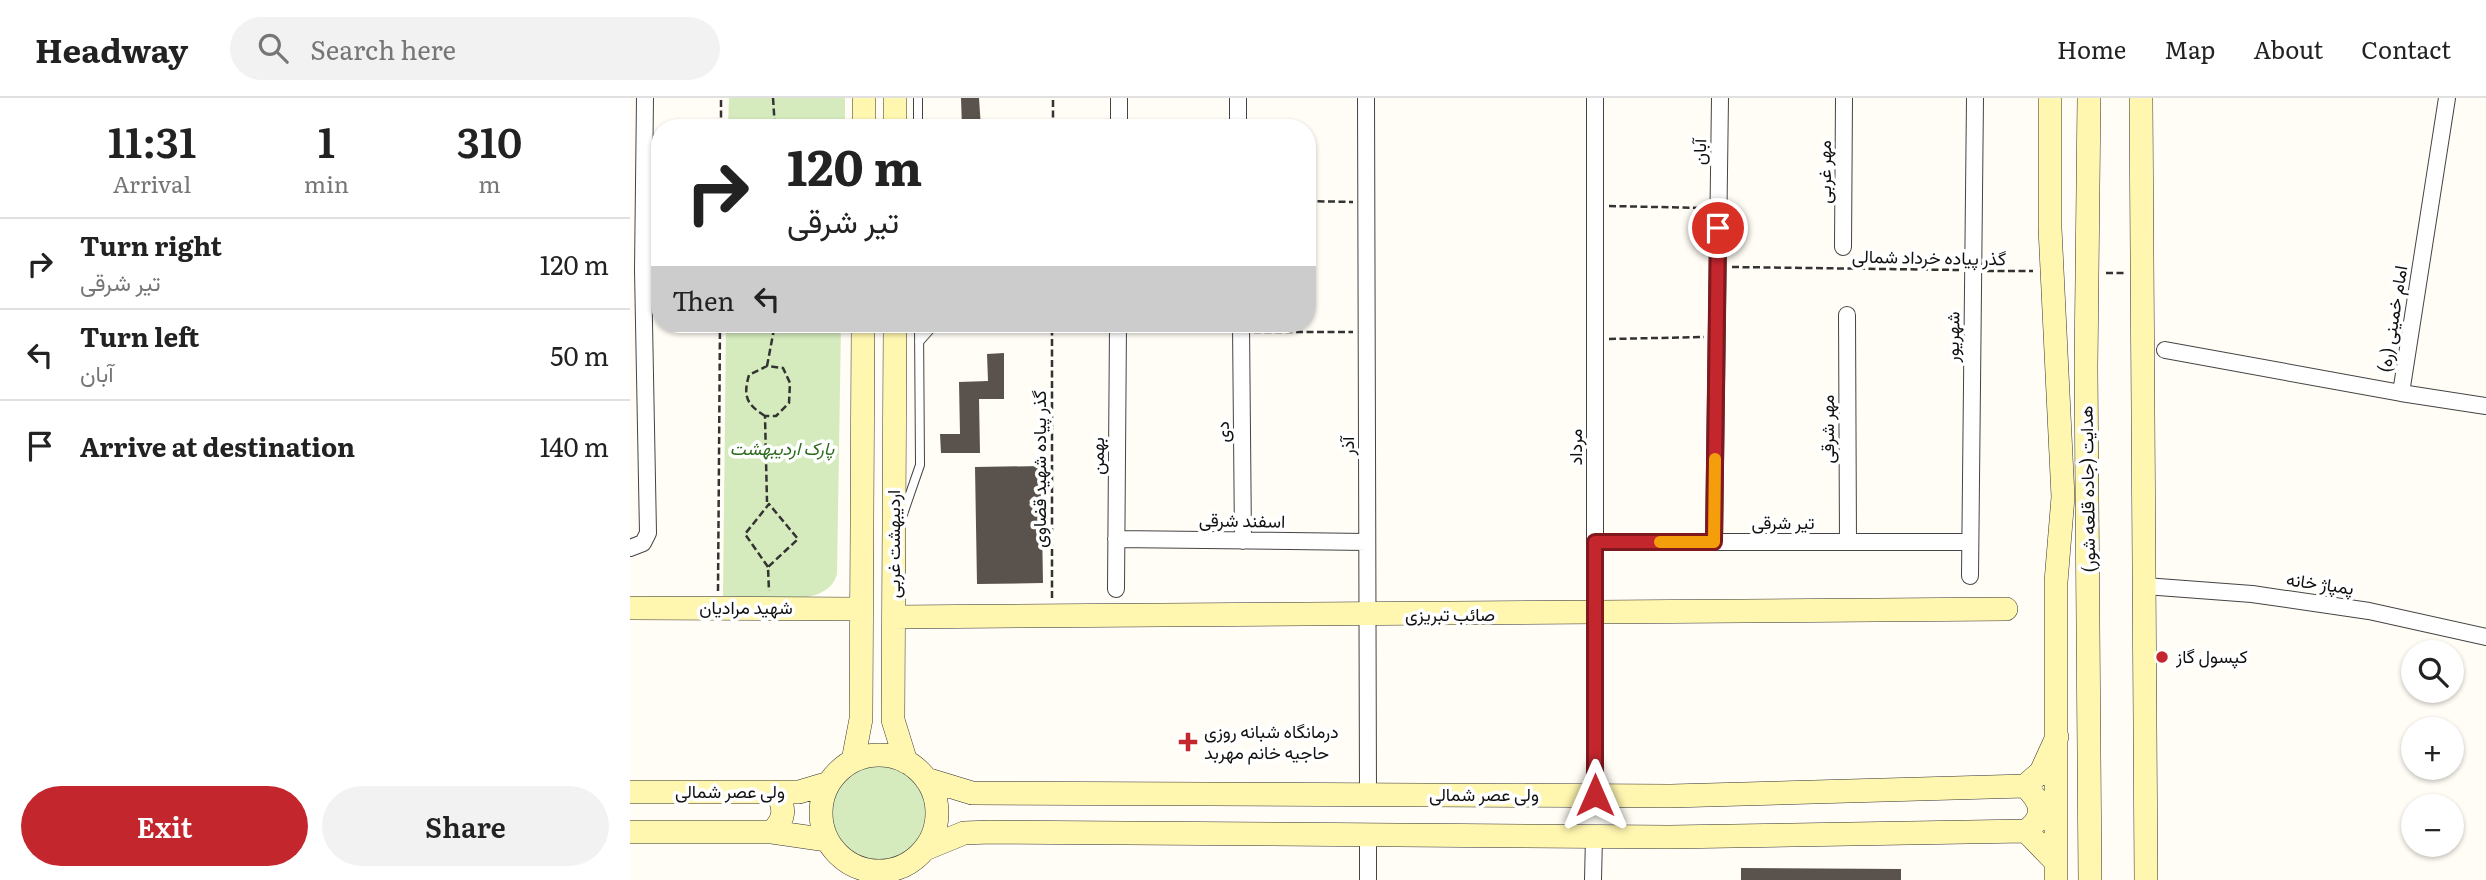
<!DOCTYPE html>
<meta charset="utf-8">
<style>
body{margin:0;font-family:Literata,Vazirmatn,serif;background:#f2f2f2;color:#222;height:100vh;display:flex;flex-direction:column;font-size:26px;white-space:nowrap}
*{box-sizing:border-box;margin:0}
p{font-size:23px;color:#767676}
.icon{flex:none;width:38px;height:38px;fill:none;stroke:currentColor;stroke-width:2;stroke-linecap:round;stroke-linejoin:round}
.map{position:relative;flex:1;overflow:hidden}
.details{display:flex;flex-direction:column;background:#fff;width:630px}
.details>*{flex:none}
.banner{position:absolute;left:21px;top:21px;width:665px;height:214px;border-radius:28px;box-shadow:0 2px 5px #0004;background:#fff;color:#222;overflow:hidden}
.tools{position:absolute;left:1771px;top:542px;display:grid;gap:14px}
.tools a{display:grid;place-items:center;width:63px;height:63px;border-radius:50%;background:#fff;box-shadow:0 2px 5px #0004;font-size:35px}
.pin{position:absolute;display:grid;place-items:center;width:60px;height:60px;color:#fff;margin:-30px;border:4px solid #fff;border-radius:50%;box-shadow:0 2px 7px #0007}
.me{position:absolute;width:77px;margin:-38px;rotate:0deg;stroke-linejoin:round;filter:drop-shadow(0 0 5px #0008)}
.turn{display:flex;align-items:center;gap:24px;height:147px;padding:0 21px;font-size:32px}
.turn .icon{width:91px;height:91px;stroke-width:2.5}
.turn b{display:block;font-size:49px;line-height:60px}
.then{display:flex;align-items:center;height:66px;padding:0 21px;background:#0003;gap:14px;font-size:26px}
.eta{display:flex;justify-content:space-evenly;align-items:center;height:119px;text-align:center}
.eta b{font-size:42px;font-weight:600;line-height:49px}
.cta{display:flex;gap:14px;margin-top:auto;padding:14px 21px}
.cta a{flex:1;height:80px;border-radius:42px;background:#c4262e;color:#fff;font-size:28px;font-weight:600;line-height:80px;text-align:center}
.cta a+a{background:#f2f2f2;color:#222}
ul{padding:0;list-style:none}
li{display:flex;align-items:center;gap:21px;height:91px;padding:0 21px;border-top:2px solid #e0e0e0}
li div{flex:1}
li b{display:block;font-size:26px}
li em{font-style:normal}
header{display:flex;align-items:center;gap:42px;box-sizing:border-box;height:98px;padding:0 35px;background:#fff;border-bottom:2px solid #e0e0e0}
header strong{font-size:33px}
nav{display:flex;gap:38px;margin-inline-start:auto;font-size:24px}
.search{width:490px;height:63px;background:#f2f2f2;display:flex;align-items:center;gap:18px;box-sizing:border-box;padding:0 24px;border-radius:38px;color:#767676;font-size:26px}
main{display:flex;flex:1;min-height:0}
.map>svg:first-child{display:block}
</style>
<header>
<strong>Headway</strong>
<div class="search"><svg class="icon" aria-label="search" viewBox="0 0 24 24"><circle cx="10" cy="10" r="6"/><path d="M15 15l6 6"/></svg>Search here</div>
<nav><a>Home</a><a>Map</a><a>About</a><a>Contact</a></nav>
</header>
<main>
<section class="details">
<div class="eta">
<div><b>11:31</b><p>Arrival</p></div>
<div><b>1</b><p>min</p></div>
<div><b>310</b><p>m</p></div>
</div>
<ul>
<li><svg class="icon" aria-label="right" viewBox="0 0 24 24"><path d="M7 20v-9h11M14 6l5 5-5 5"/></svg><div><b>Turn right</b><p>تیر شرقی</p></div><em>120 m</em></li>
<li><svg class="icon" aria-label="left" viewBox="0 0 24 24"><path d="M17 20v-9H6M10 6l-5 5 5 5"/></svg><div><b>Turn left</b><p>آبان</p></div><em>50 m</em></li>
<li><svg class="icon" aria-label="arrive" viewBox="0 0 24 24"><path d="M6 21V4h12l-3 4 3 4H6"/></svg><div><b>Arrive at destination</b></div><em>140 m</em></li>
</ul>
<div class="cta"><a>Exit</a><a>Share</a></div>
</section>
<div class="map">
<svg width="1856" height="782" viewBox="0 0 1856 782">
<rect width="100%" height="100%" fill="#fffdf5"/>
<path fill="#d5ebbd" d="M99,0H215V30H98Z
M96,226H211L207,476C198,513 124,499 93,498Z
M201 715a47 47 0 1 1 94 0a47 47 0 1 1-94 0Z"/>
<path fill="#5a524d" d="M331,0H349L351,30H332Z
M374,255V301H349L350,355H311L310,336H330L329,284L358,283L357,256Z
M411,368L413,485L347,486L345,369Z
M1111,770L1271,771V782H1111Z"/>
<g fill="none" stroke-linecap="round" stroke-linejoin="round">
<defs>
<path id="lane" d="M288,0V30
M289,244L305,226
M272,419L290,367L289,226"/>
<path id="street" d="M608,0V30
M736,0L738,696
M489,30V0
M1213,149L1214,0
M1217,217L1218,444
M611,226L613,443
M1535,252L1771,295L1817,0
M1771,295L1856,308
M486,441L737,444
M965,444H1340
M1084,444L1090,0
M0,450L13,445L18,435L13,172L15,0
M1340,478L1345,0
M1515,488L1622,496L1739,513L1856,539
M486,491L488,226
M965,697V0
M738,782V737
M963,782L964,738"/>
<path id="secondary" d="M1420,0V130L1433,399L1426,484V782
M1459,0L1456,269L1460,782
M1511,0L1516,782
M234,30V0
M265,30V0
M265,226L263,622L276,664
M0,510L231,511
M264,519L1376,511
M191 715a58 58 0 1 1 116 0a58 58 0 1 1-116 0Z
M223,663L231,621L233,226
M296,681L342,695L1041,698L1395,688L1411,674L1427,639
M1395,688C1411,703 1417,718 1396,733
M0,694H169L199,685
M0,734H142L197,742
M142,734C155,721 156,710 146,694
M295,751L334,735L360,734L1040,739L1396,733L1426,764"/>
</defs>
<use href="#lane" stroke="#444" stroke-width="10"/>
<use href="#street" stroke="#444" stroke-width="18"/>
<use href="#secondary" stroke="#333" stroke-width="24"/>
<path stroke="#333" stroke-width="2.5" stroke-dasharray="7 3.5" stroke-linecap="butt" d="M143,0L145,30
M91,30V0
M423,30V0
M677,103L723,104
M979,108L1074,110
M1102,169L1329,172
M1357,173H1403
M1476,175H1494
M624,234H723
M979,241L1074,239
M137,268L145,226
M135,318C116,306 113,298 119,277L137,268L153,270L160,285L159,305L146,318H135L137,404
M138,469L115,436L139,406L168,441L138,469L139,493
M88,493L90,226
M422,500V226"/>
<use href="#lane" stroke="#fff" stroke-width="8"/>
<use href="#street" stroke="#fff" stroke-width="16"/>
<use href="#secondary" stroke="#fff6b0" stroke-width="23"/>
</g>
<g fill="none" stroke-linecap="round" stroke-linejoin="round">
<defs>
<path id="route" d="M965,697V444H1084L1088,130"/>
</defs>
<use href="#route" stroke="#7f191e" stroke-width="18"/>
<use href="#route" stroke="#c4262e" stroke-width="12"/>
<path stroke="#f59e0b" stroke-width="12" d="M1030,444H1084L1085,361"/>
</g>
<g fill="#c4262e" stroke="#fff" stroke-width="2.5">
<circle cx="1532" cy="559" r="7"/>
<path d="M554.5 633.5h7v7h7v7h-7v7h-7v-7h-7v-7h7z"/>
</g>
<g text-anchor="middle" stroke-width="7" stroke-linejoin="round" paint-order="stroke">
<g font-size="18" fill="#111" stroke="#fff">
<text transform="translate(1070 54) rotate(-89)" y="6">آبان</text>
<text transform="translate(1195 74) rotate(-90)" y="6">مهر غربی</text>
<text transform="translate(1299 160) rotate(1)" y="6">گذر پیاده خرداد شمالی</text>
<text transform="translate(1763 221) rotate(-81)" y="6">امام خمینی (ره)</text>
<text transform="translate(1323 239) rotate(-89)" y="6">شهریور</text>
<text transform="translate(1198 331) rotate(-90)" y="6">مهر شرقی</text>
<text transform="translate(593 334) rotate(-91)" y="6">دی</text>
<text transform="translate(718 348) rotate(-90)" y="6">آذر</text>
<text transform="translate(946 349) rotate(-90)" y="6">مرداد</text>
<text transform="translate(468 358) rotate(-90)" y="6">بهمن</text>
<text transform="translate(410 371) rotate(-90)" y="6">گذر پیاده شهید قضاوی</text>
<text transform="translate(1458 391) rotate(-91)" y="6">هدایت (جاده قلعه شور)</text>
<text transform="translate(612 423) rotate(1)" y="6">اسفند شرقی</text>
<text x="1153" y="431">تیر شرقی</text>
<text transform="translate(264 446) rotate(-90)" y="6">اردیبهشت غربی</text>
<text transform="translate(1690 486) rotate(8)" y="6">پمپاژ خانه</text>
<text x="116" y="516">شهید مرادیان</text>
<text x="820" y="523">صائب تبریزی</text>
<text x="100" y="700">ولی عصر شمالی</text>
<text x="854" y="703">ولی عصر شمالی</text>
</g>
<g font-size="18" font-style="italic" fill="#2f6b1f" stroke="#fff">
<text x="152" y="357">پارک اردیبهشت</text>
</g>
<g font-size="18" fill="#111" stroke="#fff" text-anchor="start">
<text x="1546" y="565">کپسول گاز</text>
<text x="574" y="640">درمانگاه شبانه‌ روزی<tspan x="574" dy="21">حاجیه‌ خانم مهربد</tspan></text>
</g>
</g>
</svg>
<div class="tools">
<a><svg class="icon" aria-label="search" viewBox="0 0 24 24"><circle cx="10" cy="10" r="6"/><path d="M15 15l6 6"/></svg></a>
<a>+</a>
<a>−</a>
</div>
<div class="pin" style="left:1088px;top:130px;background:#d93025"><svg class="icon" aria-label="arrive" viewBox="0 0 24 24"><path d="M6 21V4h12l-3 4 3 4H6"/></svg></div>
<svg class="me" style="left:965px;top:697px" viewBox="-20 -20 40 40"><path d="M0-17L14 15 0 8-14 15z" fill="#c4262e" stroke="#fff" stroke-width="4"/></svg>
<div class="banner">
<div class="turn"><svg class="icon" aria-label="right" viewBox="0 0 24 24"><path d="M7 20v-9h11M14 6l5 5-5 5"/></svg><div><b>120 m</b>تیر شرقی</div></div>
<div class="then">Then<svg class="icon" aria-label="left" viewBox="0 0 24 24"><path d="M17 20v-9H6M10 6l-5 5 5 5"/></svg></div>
</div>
</div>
</main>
